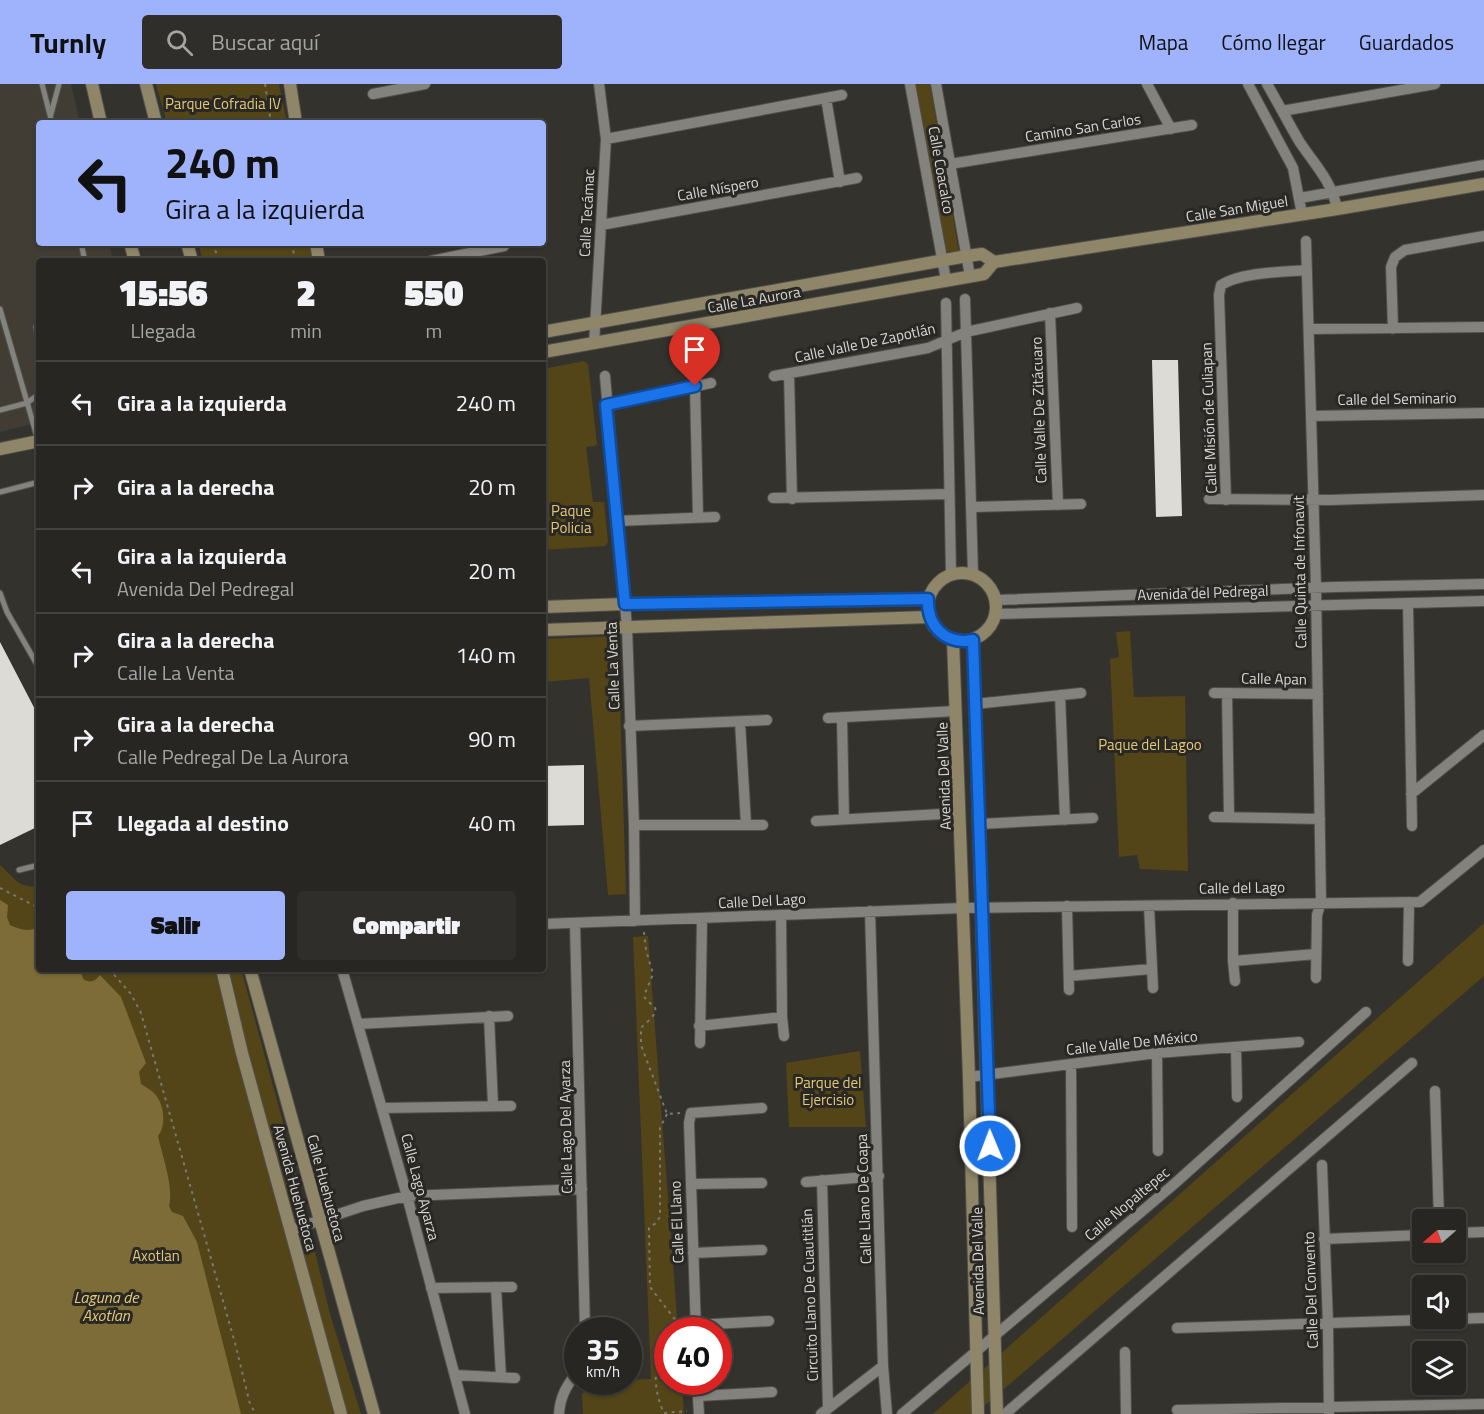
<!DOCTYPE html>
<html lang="es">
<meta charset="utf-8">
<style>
body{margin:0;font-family:"Titillium Web",sans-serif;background:#2f2e2a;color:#f1f3f6;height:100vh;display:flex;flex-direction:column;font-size:22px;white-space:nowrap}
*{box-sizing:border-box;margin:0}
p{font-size:20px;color:#a4a5a5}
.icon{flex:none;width:33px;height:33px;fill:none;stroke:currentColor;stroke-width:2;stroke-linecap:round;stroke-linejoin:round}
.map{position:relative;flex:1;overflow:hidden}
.panel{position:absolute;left:36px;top:174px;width:510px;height:714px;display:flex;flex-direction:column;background:#272622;border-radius:6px;box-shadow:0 2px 4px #0004,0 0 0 2px #434340}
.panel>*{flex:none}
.hud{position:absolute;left:36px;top:36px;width:510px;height:126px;border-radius:6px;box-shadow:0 2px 4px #0004,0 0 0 2px #434340;background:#9fb3fd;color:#111;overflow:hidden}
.needle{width:39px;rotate:250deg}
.tools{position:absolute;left:1412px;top:1125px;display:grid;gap:12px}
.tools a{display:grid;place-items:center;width:54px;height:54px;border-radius:6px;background:#272622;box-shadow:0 2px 4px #0004,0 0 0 2px #434340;font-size:30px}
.speed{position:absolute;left:564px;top:1233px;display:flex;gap:12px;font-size:30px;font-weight:700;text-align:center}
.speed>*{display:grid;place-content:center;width:78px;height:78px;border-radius:50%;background:#272622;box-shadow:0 2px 4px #0004,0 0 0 2px #434340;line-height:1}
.speed small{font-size:15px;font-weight:400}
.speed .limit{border:9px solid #d22;background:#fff;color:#111}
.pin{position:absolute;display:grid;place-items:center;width:51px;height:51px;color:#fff;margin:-62px -26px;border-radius:50% 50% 50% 0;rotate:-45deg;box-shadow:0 0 6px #0007}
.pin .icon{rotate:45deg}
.me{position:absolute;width:66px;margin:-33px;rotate:359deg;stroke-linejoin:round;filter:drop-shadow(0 0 4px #0008)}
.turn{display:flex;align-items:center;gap:21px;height:126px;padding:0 30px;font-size:27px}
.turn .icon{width:78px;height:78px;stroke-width:2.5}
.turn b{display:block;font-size:42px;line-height:51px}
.eta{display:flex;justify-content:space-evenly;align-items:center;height:102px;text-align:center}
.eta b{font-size:36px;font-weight:800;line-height:42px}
.button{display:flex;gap:12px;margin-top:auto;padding:12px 30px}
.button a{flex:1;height:69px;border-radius:6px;background:#9fb3fd;color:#111;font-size:24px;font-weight:800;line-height:69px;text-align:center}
.button a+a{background:#2f2e2a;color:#f1f3f6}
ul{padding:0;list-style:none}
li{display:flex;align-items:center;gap:18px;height:84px;padding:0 30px;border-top:2px solid #434340}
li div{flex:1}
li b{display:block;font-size:22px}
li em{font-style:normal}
header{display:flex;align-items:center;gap:36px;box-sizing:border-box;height:84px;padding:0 30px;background:#9fb3fd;color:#111}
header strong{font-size:28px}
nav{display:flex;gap:33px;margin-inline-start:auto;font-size:21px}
.search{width:420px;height:54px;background:#2f2e2a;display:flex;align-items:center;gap:15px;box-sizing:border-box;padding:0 21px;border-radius:6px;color:#a4a5a5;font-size:22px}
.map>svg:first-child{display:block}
</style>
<header>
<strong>Turnly</strong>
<div class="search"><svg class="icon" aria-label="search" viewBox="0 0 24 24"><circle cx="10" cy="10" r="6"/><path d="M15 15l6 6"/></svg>Buscar aquí</div>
<nav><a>Mapa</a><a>Cómo llegar</a><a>Guardados</a></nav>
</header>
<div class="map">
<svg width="1484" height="1330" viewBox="0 0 1484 1330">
<rect width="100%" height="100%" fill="#34322d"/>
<path fill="#413d34" d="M0,0H71L80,39H39V159H109L113,177H39V338L0,348Z"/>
<path fill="#534518" d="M156,0H279L287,39H167Z
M915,0H930L959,168L945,174Z
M198,159H311L314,177H203Z
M584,277L588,280L597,360L595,362L586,363L593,418H604L608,458L605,462L543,466V285Z
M1130,547L1134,613L1185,612L1188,787L1140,785L1137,771L1119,773L1110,575L1119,573L1116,548Z
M618,552L626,810L608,811L589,594L543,598V555Z
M0,781C14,794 19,805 39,802V885H241L290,1064L330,1230L361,1330H0Z
M1484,839V892L975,1330H933Z
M648,852L678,1246H668V1298H682L684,1330H583L582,1310L594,1298H628L629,1296L651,1295L633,853Z
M860,967L866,1043H789L786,979Z"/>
<path fill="#7d6c37" d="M0,816L8,821L7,833L10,841C21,846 28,848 39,843V885H79L84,896C92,899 95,897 100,891L121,913L146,979L139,988L141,1000C145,1003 150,1005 154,1009C164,1019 167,1041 158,1052C162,1071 174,1103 169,1122L172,1128L183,1132L197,1158L241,1330H0Z"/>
<path fill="#dddbd5" d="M1152,276H1178L1182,432L1156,433Z
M0,558L39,633V742L0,761Z
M584,681V741L543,742V682Z"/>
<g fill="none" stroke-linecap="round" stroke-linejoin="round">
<defs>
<path id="lane" d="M42,0L52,39
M51,30L59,0
M81,159L85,177
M0,225L38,356
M36,243L39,261
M0,326L27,319L39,310
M0,408L39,398
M0,509L7,528L39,584
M19,786L39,781"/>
<path id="street" d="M910,0L946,196
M936,0L970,192
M1147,0L1171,45
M1248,0L1293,84L1302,130
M1267,0C1278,19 1288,38 1299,57C1314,80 1332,97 1337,125
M373,10L425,0
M826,14L840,98
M1282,27L1435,0
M606,55L842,11
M950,80L1192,41
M1300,114L1484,81
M601,141L857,94
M1306,157L1316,504L1321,818L1317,831L1316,894
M431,177L504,162L506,159
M965,215L973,490
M946,219L951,490
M1050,229L1058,421
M1309,245L1484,243
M1393,245L1391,183L1395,173L1405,166L1484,152
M594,260L606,55L599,0
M789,290L792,415
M605,292L627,543L634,741L635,837
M774,292L928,264L966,248L1077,224
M695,302L698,433
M606,321L711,299
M1311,332L1484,329
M773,414L949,410
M1209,415L1330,416L1484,411
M1226,416L1219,211L1221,201C1242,188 1283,188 1307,186
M972,423L1081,420
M617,437L715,433
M996,516L1334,503L1484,500
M1408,519L1412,742
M996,530L1484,517
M1214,609L1318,610
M1227,609L1229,733
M1060,611L1065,736
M975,620L1081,609
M842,633L844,735
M828,634L956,627
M740,638L746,740
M629,642L767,636
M1411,710L1484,651
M1214,733L1320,735
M816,737L960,729
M980,740L1093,734
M634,741H763
M1233,819V877L1235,897
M1067,822L1069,906
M1149,822L1153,904
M870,827L883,1282L887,1330
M781,831L782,933L784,952
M543,840L963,824L1420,818L1484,766
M575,840L585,1246
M1233,877L1316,870
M1408,877L1409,818
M342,885L407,1112L465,1330
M1069,892L1151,885
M489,932L493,1021
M358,940L508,932
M699,942L782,933
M700,959L702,835
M1236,963L1237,1013
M1157,969L1158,1067
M1071,980L1072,1143
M969,993L1157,969L1299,958
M1435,1007L1439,1136
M382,1024L511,1022
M1322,1081L1328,1239L1329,1330
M822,1096L828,1324
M806,1098L879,1092
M691,1100L762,1099
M291,1146L363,1122L407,1112L582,1105
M1455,1149L1484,1148
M1324,1155L1422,1151
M693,1169L762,1166
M496,1203L501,1293
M431,1204L512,1203
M695,1241L769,1237
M1177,1244L1484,1234
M696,1246L689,1039L691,1029L762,1024
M1125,1268L1126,1330
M455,1291L515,1294
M697,1298L699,1330
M698,1312L772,1308
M1177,1326L1484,1320
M559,1330C560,1312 567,1301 578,1287
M821,1330L883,1282
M902,1330L1173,1101L1366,928
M1005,1330L1412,979"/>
<path id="secondary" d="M92,0L101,39
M146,0L156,39
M290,0L296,39
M130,159L135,177
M187,159L192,177
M316,159L319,177
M543,248L967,172L982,170L994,178
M543,268L984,190L994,178L1337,125L1484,100
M0,365L39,357
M928 523a34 34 0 1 1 68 0a34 34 0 1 1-68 0Z
M543,523L625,520L928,515
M543,546L929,533
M953,556L969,993L978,1330
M973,556L997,1330
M222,885L242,969L341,1330
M250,885L374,1330"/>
</defs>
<use href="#lane" stroke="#504f4b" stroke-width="7"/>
<use href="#street" stroke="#504f4b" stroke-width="12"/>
<use href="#secondary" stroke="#504f4b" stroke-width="14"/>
<path stroke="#7a7874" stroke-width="2" stroke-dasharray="3 4.5" stroke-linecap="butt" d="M265,0L271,39
M215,159V166L220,177
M292,159L295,177
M0,804L39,824
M644,848L646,866L653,890L644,912C647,919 652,919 655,924C658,931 645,939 641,944V961L667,1030L680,1029
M109,885L131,910L141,929L235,1259L250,1320L256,1330
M667,1030L660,1044V1133L656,1139L649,1144L650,1203L680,1242H682
M668,1258C652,1279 653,1306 664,1329L687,1327"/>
<use href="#lane" stroke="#84827c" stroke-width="5"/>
<use href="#street" stroke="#84827c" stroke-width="10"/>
<use href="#secondary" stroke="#8f8669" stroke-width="12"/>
</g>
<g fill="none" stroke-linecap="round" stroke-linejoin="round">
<defs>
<path id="route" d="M695,302L606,321L625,520L928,515C927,543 946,561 973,556L990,1062"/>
</defs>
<use href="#route" stroke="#114b97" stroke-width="15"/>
<use href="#route" stroke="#1a73e8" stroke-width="10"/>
</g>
<g text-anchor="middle" stroke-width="6" stroke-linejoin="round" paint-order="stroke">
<g font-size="15" fill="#e1c776" stroke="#2a2824">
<text x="223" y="25">Parque Cofradia lV</text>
<text x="571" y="432">Paque<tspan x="571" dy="17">Policia</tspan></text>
<text x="1150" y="666">Paque del Lagoo</text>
<text x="828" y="1004">Parque del<tspan x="828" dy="17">Ejercisio</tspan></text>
<text x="156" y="1177">Axotlan</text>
</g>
<g font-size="15" fill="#d7d6d3" stroke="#2a2824">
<text transform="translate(1083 44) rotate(-9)" y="5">Camino San Carlos</text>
<text transform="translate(941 86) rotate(80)" y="5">Calle Coacalco</text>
<text transform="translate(718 105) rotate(-10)" y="5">Calle Níspero</text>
<text transform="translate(1237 125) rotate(-9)" y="5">Calle San Miguel</text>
<text transform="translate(587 129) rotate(-87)" y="5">Calle Tecámac</text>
<text transform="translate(754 216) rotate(-10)" y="5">Calle La Aurora</text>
<text transform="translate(865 259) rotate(-12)" y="5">Calle Valle De Zapotlán</text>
<text transform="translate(1397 315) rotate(-1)" y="5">Calle del Seminario</text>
<text transform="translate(1039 326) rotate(-92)" y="5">Calle Valle De Zitácuaro</text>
<text transform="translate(1209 334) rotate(-92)" y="5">Calle Misión de Culiapan</text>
<text transform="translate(1300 488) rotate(-91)" y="5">Calle Quinta de Infonavit</text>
<text transform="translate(1203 509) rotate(-2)" y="5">Avenida del Pedregal</text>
<text transform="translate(613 582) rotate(-92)" y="5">Calle La Venta</text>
<text transform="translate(1274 595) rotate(1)" y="5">Calle Apan</text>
<text transform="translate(944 692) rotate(-92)" y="5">Avenida Del Valle</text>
<text transform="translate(1242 804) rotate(-1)" y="5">Calle del Lago</text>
<text transform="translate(762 817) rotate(-3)" y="5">Calle Del Lago</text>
<text transform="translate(1132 959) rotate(-6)" y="5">Calle Valle De México</text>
<text transform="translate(566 1043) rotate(-91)" y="5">Calle Lago Del Ayarza</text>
<text transform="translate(420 1103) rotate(75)" y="5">Calle Lago Ayarza</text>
<text transform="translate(295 1104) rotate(75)" y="5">Avenida Huehuetoca</text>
<text transform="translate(326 1104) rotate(75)" y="5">Calle Huehuetoca</text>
<text transform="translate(864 1115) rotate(-92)" y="5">Calle Llano De Coapa</text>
<text transform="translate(1127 1120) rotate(-40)" y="5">Calle Nopaltepec</text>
<text transform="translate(677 1138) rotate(-92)" y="5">Calle El Llano</text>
<text transform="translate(978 1177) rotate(-91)" y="5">Avenida Del Valle</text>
<text transform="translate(1311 1206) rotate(-92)" y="5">Calle Del Convento</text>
<text transform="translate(810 1211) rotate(-92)" y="5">Circuito Llano De Cuautitlán</text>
</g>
<g font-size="16" font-style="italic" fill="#e5cb79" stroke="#2a2824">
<text x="106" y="1219">Laguna de<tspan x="106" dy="18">Axotlan</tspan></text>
</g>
</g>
</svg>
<div class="tools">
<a><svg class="needle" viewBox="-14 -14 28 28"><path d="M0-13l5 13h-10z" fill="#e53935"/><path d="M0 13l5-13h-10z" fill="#a4a5a5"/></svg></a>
<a><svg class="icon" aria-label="sound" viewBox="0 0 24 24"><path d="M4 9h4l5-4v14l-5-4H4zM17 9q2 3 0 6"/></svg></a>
<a><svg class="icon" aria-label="layers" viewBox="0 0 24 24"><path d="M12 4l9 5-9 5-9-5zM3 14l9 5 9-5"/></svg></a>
</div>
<div class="speed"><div>35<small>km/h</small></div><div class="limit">40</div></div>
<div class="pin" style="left:695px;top:302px;background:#d93025"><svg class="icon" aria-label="arrive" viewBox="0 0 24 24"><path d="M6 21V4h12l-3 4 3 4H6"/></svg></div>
<svg class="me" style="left:990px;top:1062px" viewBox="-20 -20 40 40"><circle r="17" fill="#1a73e8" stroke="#fff" stroke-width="3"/><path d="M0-11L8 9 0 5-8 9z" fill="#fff"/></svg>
<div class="hud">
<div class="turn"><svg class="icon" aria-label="left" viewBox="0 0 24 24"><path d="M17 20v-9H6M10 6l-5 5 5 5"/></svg><div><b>240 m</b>Gira a la izquierda</div></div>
</div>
<section class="panel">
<div class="eta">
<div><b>15:56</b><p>Llegada</p></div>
<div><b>2</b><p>min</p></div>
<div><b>550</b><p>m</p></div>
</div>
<ul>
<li><svg class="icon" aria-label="left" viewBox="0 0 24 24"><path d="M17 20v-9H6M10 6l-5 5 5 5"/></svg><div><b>Gira a la izquierda</b></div><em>240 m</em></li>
<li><svg class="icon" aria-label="right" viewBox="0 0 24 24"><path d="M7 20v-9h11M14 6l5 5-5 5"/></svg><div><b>Gira a la derecha</b></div><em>20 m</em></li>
<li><svg class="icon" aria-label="left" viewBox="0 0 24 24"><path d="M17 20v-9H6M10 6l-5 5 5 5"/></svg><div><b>Gira a la izquierda</b><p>Avenida Del Pedregal</p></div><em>20 m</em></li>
<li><svg class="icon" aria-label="right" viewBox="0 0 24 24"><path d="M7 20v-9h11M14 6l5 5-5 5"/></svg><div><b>Gira a la derecha</b><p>Calle La Venta</p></div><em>140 m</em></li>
<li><svg class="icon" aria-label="right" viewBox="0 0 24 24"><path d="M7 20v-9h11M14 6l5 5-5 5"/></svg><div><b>Gira a la derecha</b><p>Calle Pedregal De La Aurora</p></div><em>90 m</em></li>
<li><svg class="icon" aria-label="arrive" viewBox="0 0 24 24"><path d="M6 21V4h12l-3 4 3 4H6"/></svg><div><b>Llegada al destino</b></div><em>40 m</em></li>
</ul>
<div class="button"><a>Salir</a><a>Compartir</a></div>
</section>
</div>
